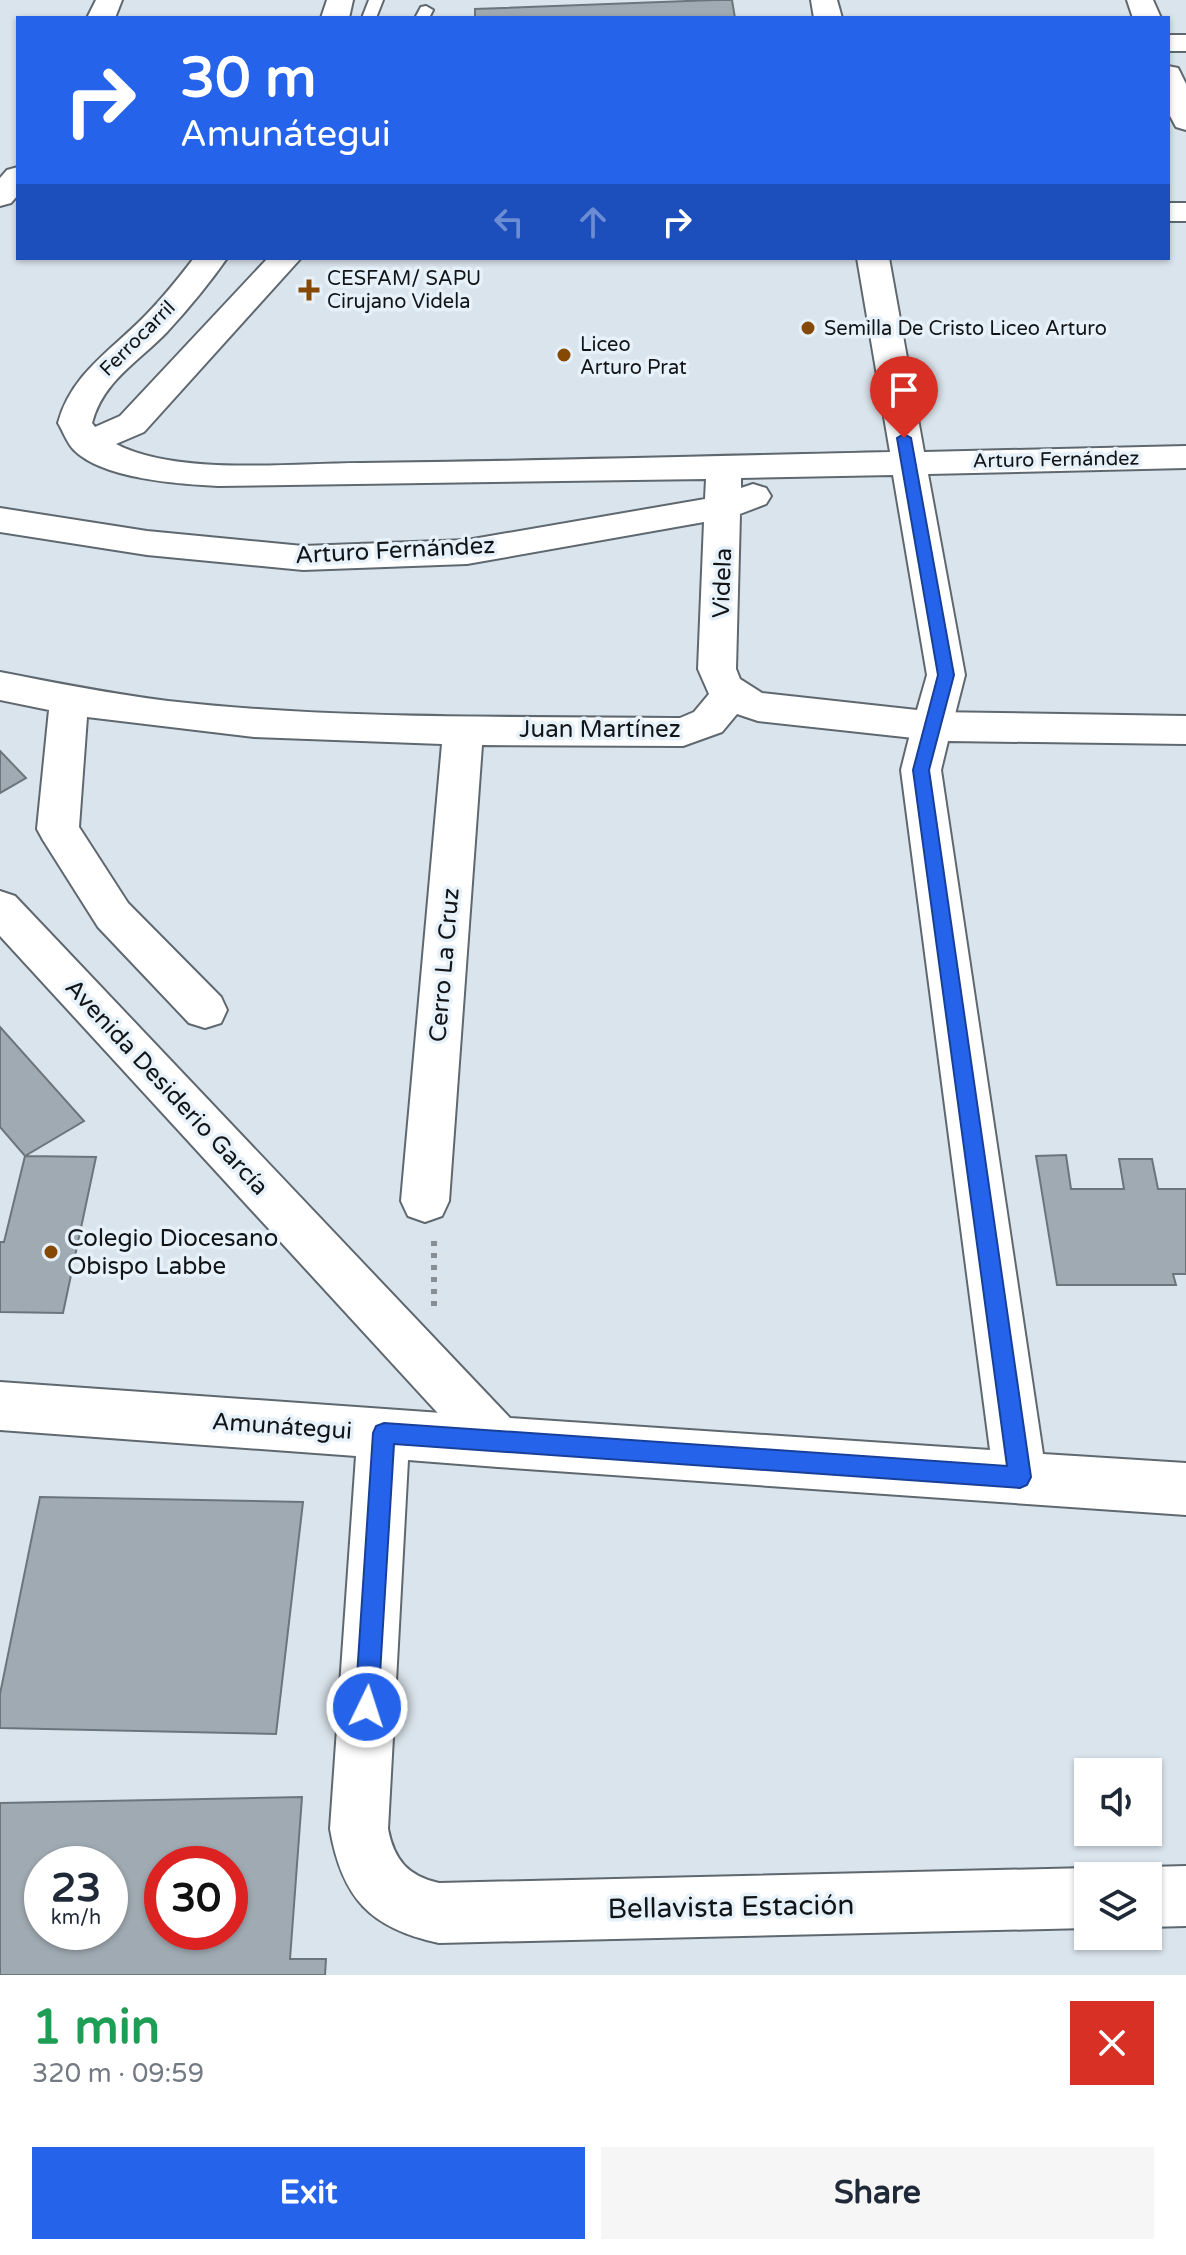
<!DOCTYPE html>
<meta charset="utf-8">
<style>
body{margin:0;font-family:"Varela Round",sans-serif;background:#f6f6f7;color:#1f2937;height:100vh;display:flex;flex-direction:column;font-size:30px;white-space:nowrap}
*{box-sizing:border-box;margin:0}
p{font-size:26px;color:#747a83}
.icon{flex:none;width:44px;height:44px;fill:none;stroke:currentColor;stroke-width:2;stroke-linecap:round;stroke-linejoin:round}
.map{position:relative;height:1975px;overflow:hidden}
.side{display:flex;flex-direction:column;background:#fff;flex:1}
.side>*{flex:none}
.top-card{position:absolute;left:16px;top:16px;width:1154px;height:244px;border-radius:0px;box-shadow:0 2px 6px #0004;background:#2563eb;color:#fff;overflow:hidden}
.buttons{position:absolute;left:1074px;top:1758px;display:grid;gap:16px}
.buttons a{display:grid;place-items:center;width:88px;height:88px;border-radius:0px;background:#fff;box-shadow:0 2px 6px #0004;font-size:40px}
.speed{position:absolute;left:24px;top:1846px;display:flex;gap:16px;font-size:40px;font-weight:700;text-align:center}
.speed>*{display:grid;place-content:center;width:104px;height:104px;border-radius:50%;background:#fff;box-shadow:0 2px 6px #0004;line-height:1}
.speed small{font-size:20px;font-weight:400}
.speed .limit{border:12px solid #d22;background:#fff;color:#111}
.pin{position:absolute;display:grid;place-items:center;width:68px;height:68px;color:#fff;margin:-82px -34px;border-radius:50% 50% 50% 0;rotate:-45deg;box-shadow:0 0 8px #0007}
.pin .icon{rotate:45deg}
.me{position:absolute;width:88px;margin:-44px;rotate:4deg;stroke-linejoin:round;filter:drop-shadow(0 0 6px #0008)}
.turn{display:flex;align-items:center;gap:28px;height:168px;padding:0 32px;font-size:36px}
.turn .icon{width:104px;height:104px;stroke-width:2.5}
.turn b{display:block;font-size:56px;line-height:68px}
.lanes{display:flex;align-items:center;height:76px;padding:0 32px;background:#0003;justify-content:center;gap:40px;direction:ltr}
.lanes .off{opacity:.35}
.round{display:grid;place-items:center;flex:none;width:84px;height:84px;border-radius:0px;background:#f6f6f7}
.headline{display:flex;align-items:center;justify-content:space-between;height:136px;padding:0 32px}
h1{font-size:48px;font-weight:800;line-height:60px;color:#1e9e55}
.action{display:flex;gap:16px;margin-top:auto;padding:16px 32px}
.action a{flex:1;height:92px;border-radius:0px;background:#2563eb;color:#fff;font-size:32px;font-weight:800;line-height:92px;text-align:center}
.action a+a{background:#f6f6f7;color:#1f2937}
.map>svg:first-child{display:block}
</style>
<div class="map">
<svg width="1186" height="1975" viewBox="0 0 1186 1975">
<rect width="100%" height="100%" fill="#dae4ec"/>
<path fill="#a0aab2" stroke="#6c757c" stroke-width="2" fill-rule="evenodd" d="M714,0H732L735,18H475V9Z
M0,751L26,778L0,793Z
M0,1027L84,1121L25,1156L0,1127Z
M1066,1155L1071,1189H1124L1119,1159H1152L1158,1189H1186V1274H1173L1176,1285H1057L1036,1156Z
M25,1156L96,1157L63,1313L0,1312V1242H4Z
M40,1497L303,1502L276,1734L0,1728V1694Z
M302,1797L290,1959H326L325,1975H0V1803ZM42,1864H110V1932H42ZM162,1864H230V1932H162Z"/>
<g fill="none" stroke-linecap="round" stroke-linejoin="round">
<defs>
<path id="lane" d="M369,0H383L376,18H362Z
M426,6L433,10L429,18H415L421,7Z"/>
<path id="street" d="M96,0H122L115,18H87Z
M327,0H353L349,18H321Z
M811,0H837L842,18H814Z
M1168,35H1186V51H1168Z
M18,167V195L11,203L0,206V178L7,170Z
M1168,203H1186V221H1168Z
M194,258H227C209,284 188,309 167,332C138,362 103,381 92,423L95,427L120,416L268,258H301L144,432L116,444C177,476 292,463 361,463C538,461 714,456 890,452L857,258H889L924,452L1186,446V468L928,474L965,675L952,726L946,736L932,740L758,721L737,714L722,732L683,746L482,745L449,1201L442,1216L425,1222L408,1216L401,1201L442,744L254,737L87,717L79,827L128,903L221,997L227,1010L221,1023L205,1028L189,1023L98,927L43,840L37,829L49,710L0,700V672C56,683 112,694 168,701C338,720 509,716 680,718L694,712L709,694L698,669L704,522L467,564L303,570L147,555L0,532V508L147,531L303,546L467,540L705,499L706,479L218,486C179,484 103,479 74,450C67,443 63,431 58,423C71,375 109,352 142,319C161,300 178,279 194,258ZM893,475L927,675L917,710L762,693L740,679L736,669L740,514L766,504L771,496L766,488L753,484L741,488V478Z
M0,1382L498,1417L516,1425L524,1442L516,1459L498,1467L408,1460L388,1829C394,1860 408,1876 439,1883L1088,1868L1107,1876H1088V1928L439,1943C370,1928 342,1898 330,1829L356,1456L0,1430Z
M1186,1866V1926L1148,1927V1876H1127L1148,1867Z"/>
<path id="secondary" d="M1127,0H1153L1161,18H1133Z
M1168,66L1178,68L1186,84V130L1176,127L1168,112Z
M932,712L1186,716V744L948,741L941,770L1043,1454L1186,1463V1515L498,1467L480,1459L0,936V891L15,896L510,1418L990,1450L901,770L912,726L918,716Z"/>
</defs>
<use href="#lane" stroke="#5f686f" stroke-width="4"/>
<use href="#street" stroke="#5f686f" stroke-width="4"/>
<use href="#secondary" stroke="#5f686f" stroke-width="4"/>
<path stroke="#878e94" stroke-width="6" stroke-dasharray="5 7" stroke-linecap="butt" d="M434,1241V1306"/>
<use href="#lane" fill="#fff" fill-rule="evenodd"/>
<use href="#street" fill="#fff" fill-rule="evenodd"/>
<use href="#secondary" fill="#fff" fill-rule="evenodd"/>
</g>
<path fill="#2563eb" stroke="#184099" stroke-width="2" d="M904,434L911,438L954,675L929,770L1031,1477L1027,1485L1020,1488L394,1444L378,1707L375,1715L367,1718L359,1715L355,1707L373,1433L376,1426L384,1423L1007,1466L913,770L938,675L897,438Z"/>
<g fill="#854903" stroke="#e7f1f9" stroke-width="3">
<path d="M305 278h8v8h8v8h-8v8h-8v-8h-8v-8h8z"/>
<circle cx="808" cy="328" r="8"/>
<circle cx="564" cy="355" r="8"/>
<circle cx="51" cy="1252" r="8"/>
</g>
<g text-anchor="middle" stroke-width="7" stroke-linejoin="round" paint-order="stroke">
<g font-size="20" fill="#121518" stroke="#e7f1f9" text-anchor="start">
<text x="327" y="285">CESFAM/ SAPU<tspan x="327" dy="23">Cirujano Videla</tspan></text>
<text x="824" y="335">Semilla De Cristo Liceo Arturo</text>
<text x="580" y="351">Liceo<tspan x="580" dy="23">Arturo Prat</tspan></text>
</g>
<g font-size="20" fill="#121518" stroke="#e7f1f9">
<text transform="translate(137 338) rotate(-45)" y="7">Ferrocarril</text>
<text transform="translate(1056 459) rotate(-1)" y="7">Arturo Fernández</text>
</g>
<g font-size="24" fill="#121518" stroke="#e7f1f9">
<text transform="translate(395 550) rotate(-3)" y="8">Arturo Fernández</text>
<text transform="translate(722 583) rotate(-88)" y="8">Videla</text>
<text x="600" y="737">Juan Martínez</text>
<text transform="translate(444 965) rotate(-85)" y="8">Cerro La Cruz</text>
<text transform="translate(167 1087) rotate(47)" y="8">Avenida Desiderio García</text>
<text transform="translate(282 1426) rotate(4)" y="8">Amunátegui</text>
</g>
<g font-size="24" fill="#121518" stroke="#e7f1f9" text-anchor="start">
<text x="67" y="1246">Colegio Diocesano<tspan x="67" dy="28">Obispo Labbe</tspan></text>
</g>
<g font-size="28" fill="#121518" stroke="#e7f1f9">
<text transform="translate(731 1906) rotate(-1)" y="10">Bellavista Estación</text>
</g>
</g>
</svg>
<div class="buttons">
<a><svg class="icon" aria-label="sound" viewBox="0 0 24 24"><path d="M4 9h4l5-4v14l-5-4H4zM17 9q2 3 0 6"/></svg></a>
<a><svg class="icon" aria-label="layers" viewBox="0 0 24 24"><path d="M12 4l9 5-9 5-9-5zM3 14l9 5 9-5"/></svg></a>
</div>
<div class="speed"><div>23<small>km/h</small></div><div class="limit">30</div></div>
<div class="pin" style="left:904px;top:438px;background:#d93025"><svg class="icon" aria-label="arrive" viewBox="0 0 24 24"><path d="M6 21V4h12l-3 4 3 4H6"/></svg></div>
<svg class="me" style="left:367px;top:1707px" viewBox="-20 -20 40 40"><circle r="17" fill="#2563eb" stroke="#fff" stroke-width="3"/><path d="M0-11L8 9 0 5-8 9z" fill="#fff"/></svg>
<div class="top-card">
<div class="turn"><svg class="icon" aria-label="right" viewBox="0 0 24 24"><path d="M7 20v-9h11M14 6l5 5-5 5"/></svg><div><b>30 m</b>Amunátegui</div></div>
<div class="lanes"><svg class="icon off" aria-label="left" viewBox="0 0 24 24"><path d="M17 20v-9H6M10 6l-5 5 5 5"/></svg><svg class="icon off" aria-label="ahead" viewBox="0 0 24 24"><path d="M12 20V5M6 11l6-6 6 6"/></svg><svg class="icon" aria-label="right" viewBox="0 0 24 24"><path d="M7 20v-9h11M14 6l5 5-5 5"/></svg></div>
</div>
</div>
<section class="side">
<div class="headline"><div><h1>1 min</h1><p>320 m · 09:59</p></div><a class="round" style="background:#d93025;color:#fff"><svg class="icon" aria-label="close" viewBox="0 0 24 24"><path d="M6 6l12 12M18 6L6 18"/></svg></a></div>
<div class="action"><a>Exit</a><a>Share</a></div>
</section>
